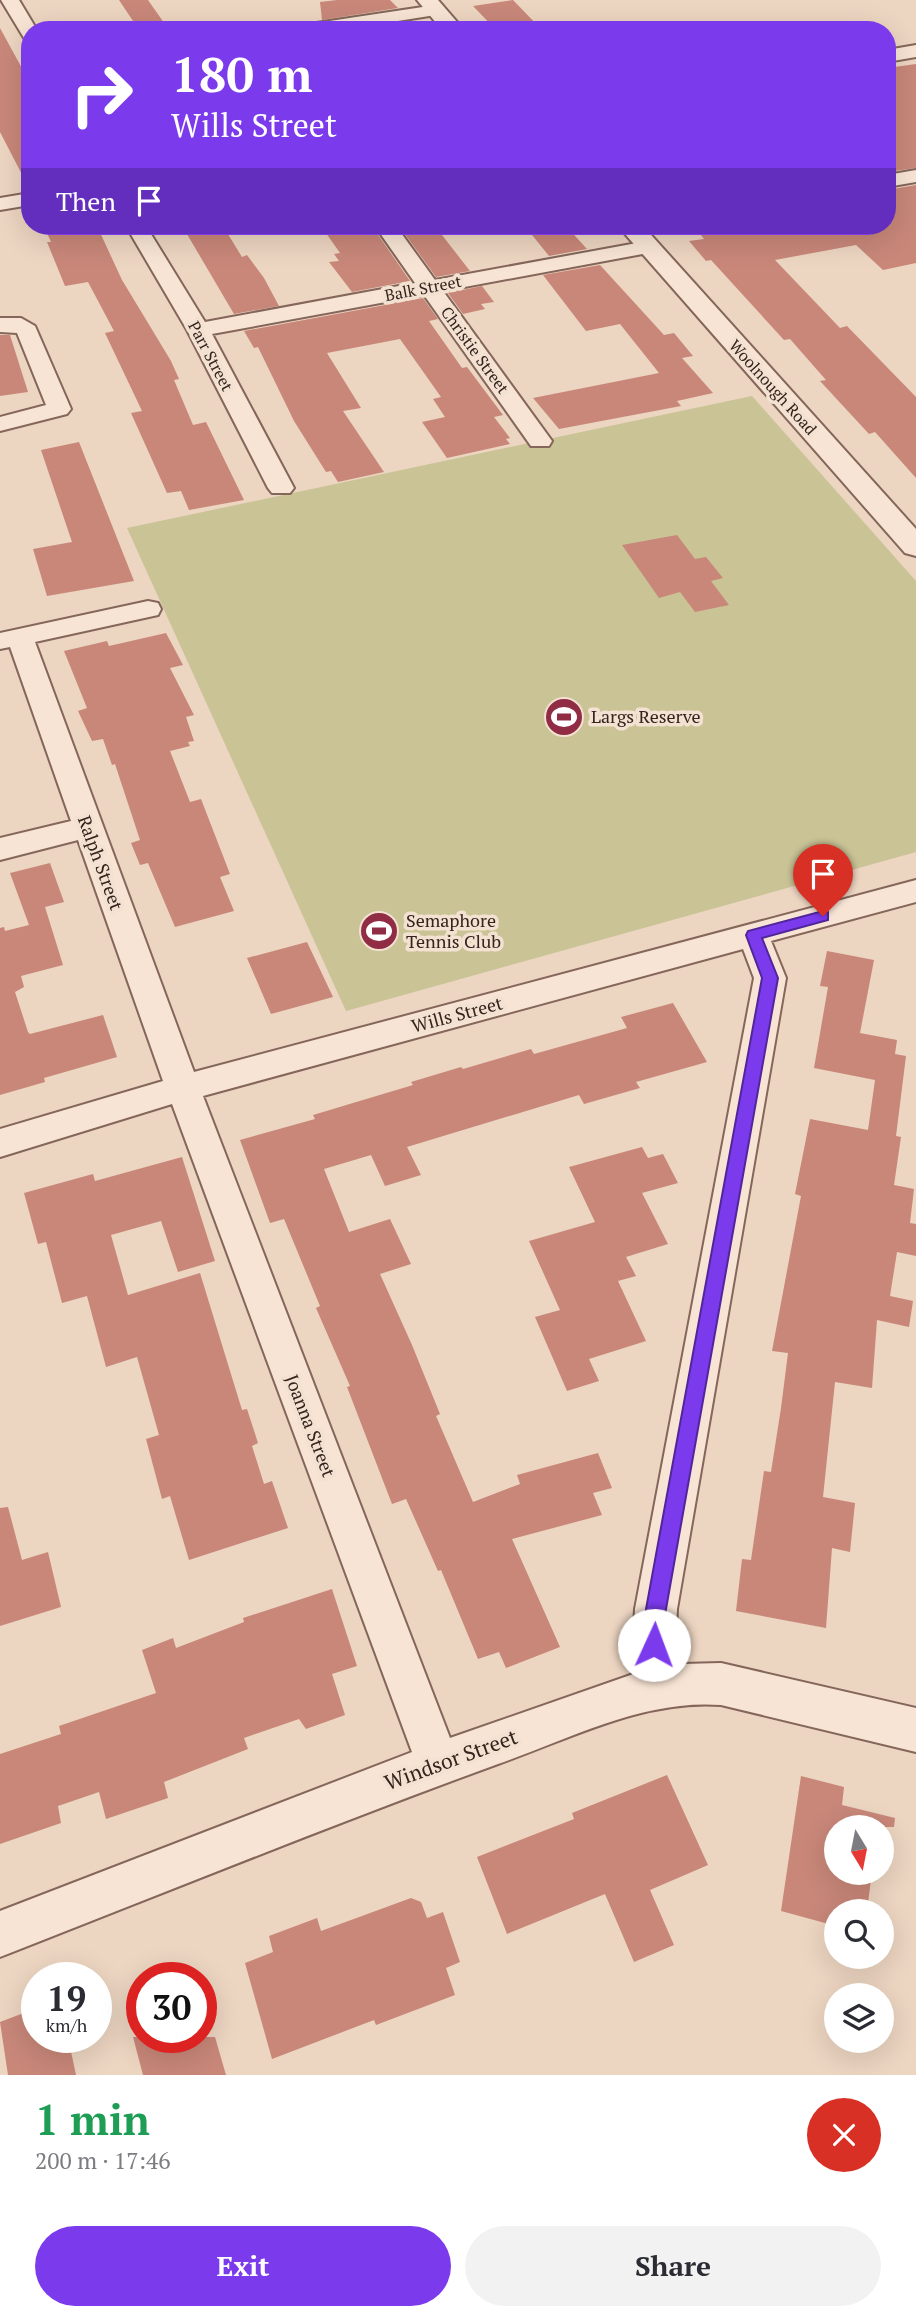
<!DOCTYPE html>
<meta charset="utf-8">
<style>
body{margin:0;font-family:"PT Serif",serif;background:#f2f2f3;color:#2b2b33;height:100vh;display:flex;flex-direction:column;font-size:26px;white-space:nowrap}
*{box-sizing:border-box;margin:0}
p{font-size:23px;color:#7c7c81}
.icon{flex:none;width:38px;height:38px;fill:none;stroke:currentColor;stroke-width:2;stroke-linecap:round;stroke-linejoin:round}
.map{position:relative;height:2075px;overflow:hidden}
.details{display:flex;flex-direction:column;background:#fff;flex:1}
.details>*{flex:none}
.hud{position:absolute;left:21px;top:21px;width:875px;height:214px;border-radius:28px;box-shadow:0 7px 28px #0002;background:#7c3aed;color:#fff;overflow:hidden}
.needle{width:46px;rotate:170deg}
.buttons{position:absolute;left:824px;top:1815px;display:grid;gap:14px}
.buttons a{display:grid;place-items:center;width:70px;height:70px;border-radius:50%;background:#fff;box-shadow:0 7px 28px #0002;font-size:35px}
.speed{position:absolute;left:21px;top:1962px;display:flex;gap:14px;font-size:35px;font-weight:700;text-align:center}
.speed>*{display:grid;place-content:center;width:91px;height:91px;border-radius:50%;background:#fff;box-shadow:0 7px 28px #0002;line-height:1}
.speed small{font-size:18px;font-weight:400}
.speed .limit{border:10px solid #d22;background:#fff;color:#111}
.pin{position:absolute;display:grid;place-items:center;width:60px;height:60px;color:#fff;margin:-72px -30px;border-radius:50% 50% 50% 0;rotate:-45deg;box-shadow:0 0 7px #0007}
.pin .icon{rotate:45deg}
.me{position:absolute;width:77px;margin:-38px;rotate:2deg;stroke-linejoin:round;filter:drop-shadow(0 0 5px #0008)}
.turn{display:flex;align-items:center;gap:24px;height:147px;padding:0 35px;font-size:32px}
.turn .icon{width:91px;height:91px;stroke-width:2.5}
.turn b{display:block;font-size:49px;line-height:60px}
.then{display:flex;align-items:center;height:66px;padding:0 35px;background:#0003;gap:14px;font-size:26px}
.round{display:grid;place-items:center;flex:none;width:74px;height:74px;border-radius:37px;background:#f2f2f3}
.summary{display:flex;align-items:center;justify-content:space-between;height:119px;padding:0 35px}
h1{font-size:42px;font-weight:700;line-height:52px;color:#1e9e55}
.button{display:flex;gap:14px;margin-top:auto;padding:14px 35px}
.button a{flex:1;height:80px;border-radius:42px;background:#7c3aed;color:#fff;font-size:28px;font-weight:700;line-height:80px;text-align:center}
.button a+a{background:#f2f2f3;color:#2b2b33}
.map>svg:first-child{display:block}
</style>
<div class="map">
<svg width="916" height="2075" viewBox="0 0 916 2075">
<rect width="100%" height="100%" fill="#ecd5c1"/>
<path fill="#c9c396" d="M752,396L916,581V852L346,1011L127,528Z"/>
<path fill="#c88779" d="M119,0H148L169,30H139Z
M337,0H390L398,8L322,20L320,2Z
M513,0L542,30H496L473,6Z
M0,28L30,83V190L0,132Z
M916,64V168L887,172V68Z
M916,185V263L883,270L856,245L775,260L840,328L847,326L916,397V478L875,432L869,434L820,381L826,380L790,339L784,340L711,260L706,261L689,241L704,239L696,229L718,226H887V190Z
M44,226H97L122,280L171,361L179,379L174,380L193,425L206,422L244,500L189,510L181,491L167,493L131,413L142,411L105,333L114,331L88,282L65,286L47,242H51Z
M204,226H223L242,257L247,255L264,278L279,306L234,314L184,229Z
M321,226H372L410,281L352,292L329,262L339,261L334,254L340,253Z
M399,226H410L411,230L435,226L470,271L436,277Z
M551,226H566L587,249L549,256L528,230Z
M600,265L664,335L674,333L693,356L682,358L713,393L677,401L681,406L559,429L533,398L659,373L620,324L586,331L543,275Z
M482,286L494,302L481,304L485,309L463,314L448,293Z
M423,298L438,319L429,321L462,368L467,367L503,415L494,417L510,438L506,439L510,444L447,458L422,422L445,417L433,399L441,397L400,339L327,353L361,408L343,411L384,472L338,482L331,471L326,472L294,421L258,347L254,348L244,331Z
M0,335H10L28,392L0,396Z
M79,442L134,581L47,596L33,549L72,542L41,450Z
M677,535L695,559L706,557L723,578L711,581L729,605L695,612L680,592L659,598L622,545Z
M166,633L183,665L170,668L194,715L186,717L194,741L188,742L190,746L170,751L190,802L201,799L230,874L220,877L234,911L175,927L148,863L140,865L131,843L140,840L115,764L112,765L103,739L92,741L78,711L87,708L64,651L107,641L109,646Z
M50,863L64,902L45,907L63,965L21,976L24,987L15,992L28,1032L30,1034L103,1015L117,1057L44,1078L45,1082L0,1095V928L4,927L5,931L29,925L10,873Z
M307,942L333,997L271,1014L247,958Z
M827,951L874,960L860,1033L897,1040L895,1054L906,1056L896,1136L901,1137L894,1185L914,1189L910,1223L916,1224V1256L897,1252L890,1296L913,1301L909,1327L877,1320L872,1388L835,1382L823,1497L855,1503L850,1552L832,1548L826,1628L736,1611L742,1559L751,1560L764,1471L771,1472L781,1408L788,1353L772,1351L801,1196L795,1194L810,1119L868,1130L875,1080L814,1068L828,987L820,986Z
M673,1003L707,1062L636,1082L640,1088L584,1104L579,1095L407,1147L421,1175L385,1186L371,1155L324,1169L349,1232L390,1219L411,1264L380,1274L412,1345L440,1414L436,1416L473,1502L520,1484L517,1475L598,1453L612,1488L593,1493L602,1515L512,1539L560,1647L506,1668L499,1652L478,1659L441,1570L438,1571L406,1499L392,1504L347,1387L350,1386L316,1308L320,1306L284,1219L270,1223L240,1140L315,1119L313,1115L413,1085L411,1082L461,1067L463,1069L531,1049L534,1054L627,1028L621,1017Z
M642,1147L648,1158L663,1154L678,1183L642,1193L668,1244L626,1257L636,1276L618,1281L646,1341L589,1359L599,1381L567,1391L535,1317L560,1310L529,1241L595,1222L569,1167Z
M182,1157L215,1261L178,1272L161,1221L111,1235L128,1295L200,1273L242,1410L247,1409L258,1443L252,1446L264,1484L272,1481L288,1528L189,1560L170,1496L162,1499L146,1439L159,1435L137,1357L106,1367L87,1296L62,1303L46,1242L38,1244L24,1193L93,1174L95,1181Z
M8,1507L22,1560L48,1552L61,1607L0,1626V1508Z
M332,1589L357,1666L332,1674L345,1715L306,1729L299,1719L244,1738L248,1749L164,1782L168,1798L106,1819L99,1792L58,1806L61,1823L0,1844V1754L61,1734L59,1726L156,1693L142,1650L173,1638L176,1648L244,1622L243,1618Z
M667,1775L708,1865L650,1890L674,1945L634,1962L605,1894L507,1934L477,1857L574,1819L572,1813Z
M801,1776L844,1787L842,1805L895,1818L894,1827H836V1872H872L867,1911H836V1926L781,1911Z
M411,1898L421,1902L427,1918L443,1912L460,1962L446,1968L455,1995L376,2025L374,2020L272,2059L245,1963L273,1952L269,1936L317,1918L321,1931Z
M29,2011L34,2037H68L76,2075H8L0,2022Z
M133,2037H215L226,2075H143Z"/>
<g fill="none" stroke-linecap="round" stroke-linejoin="round">
<defs>
<path id="minor" d="M1,0H19L37,30H30V39L24,38Z
M436,5L442,6L445,10L442,14L341,30H294L303,25Z
M916,45V57L887,62V50Z
M916,170V182L887,187V175Z
M30,193V205L0,210V198Z
M126,226H146L205,322L415,283L375,226H396L435,280L648,241L659,247L648,253L443,291L552,441L549,446H531L424,295L212,334L294,488L290,493H272L268,488L187,330Z
M0,318H21L35,326L71,409L67,414L0,431V417L46,405L17,333L0,332Z
M148,601L158,603L161,609L158,615L35,642L194,1072L916,880V902L771,941L786,978L677,1609L675,1645L682,1664L721,1663L916,1708V1752L721,1705C644,1699 569,1739 498,1764C331,1825 166,1892 0,1957V1911L412,1752L172,1104L0,1157V1129L163,1081L78,840L0,860V838L71,821L10,647L0,649V633ZM743,949L754,978L635,1609L633,1645L642,1671L450,1738L203,1096Z"/>
<path id="tertiary" d="M417,0H438L464,30H442Z
M618,226H643L916,529V556L905,553Z"/>
</defs>
<use href="#minor" stroke="#84665a" stroke-width="4"/>
<use href="#tertiary" stroke="#84665a" stroke-width="4"/>
<use href="#minor" fill="#f7e4d4" fill-rule="evenodd"/>
<use href="#tertiary" fill="#f7e4d4" fill-rule="evenodd"/>
</g>
<path fill="#7c3aed" stroke="#51269a" stroke-width="2" d="M823,911L828,912V920L762,938L778,978L666,1609L661,1652L654,1654L647,1652L644,1645L646,1609L762,978L746,935L748,931Z"/>
<defs>
<symbol id="stadium-disc" viewBox="-11 -11 22 22"><circle r="9.5" fill="#912c45" stroke="#f3e1d1"/><path d="M0-5a6.5 5 0 1 0 0 10a6.5 5 0 1 0 0-10ZM-3.5-1.8h7v3.6h-7Z" fill="#fff"/></symbol>
</defs>
<g fill-rule="evenodd">
<use href="#stadium-disc" x="542" y="695" width="44" height="44"/>
<use href="#stadium-disc" x="357" y="909" width="44" height="44"/>
</g>
<g text-anchor="middle" stroke-width="7" stroke-linejoin="round" paint-order="stroke">
<g font-size="16" fill="#35231d" stroke="#f3e1d1">
<text transform="translate(423 288) rotate(-11)" y="6">Balk Street</text>
<text transform="translate(475 350) rotate(54)" y="6">Christie Street</text>
<text transform="translate(211 356) rotate(62)" y="6">Parr Street</text>
<text transform="translate(773 387) rotate(48)" y="6">Woolnough Road</text>
</g>
<g font-size="18" fill="#35231d" stroke="#f3e1d1" text-anchor="start">
<text x="591" y="723">Largs Reserve</text>
<text x="406" y="927">Semaphore<tspan x="406" dy="21">Tennis Club</tspan></text>
</g>
<g font-size="18" fill="#35231d" stroke="#f3e1d1">
<text transform="translate(100 863) rotate(70)" y="6">Ralph Street</text>
<text transform="translate(457 1015) rotate(-15)" y="6">Wills Street</text>
<text transform="translate(310 1426) rotate(69)" y="6">Joanna Street</text>
</g>
<g font-size="21" fill="#35231d" stroke="#f3e1d1">
<text transform="translate(451 1760) rotate(-20)" y="7">Windsor Street</text>
</g>
</g>
</svg>
<div class="buttons">
<a><svg class="needle" viewBox="-14 -14 28 28"><path d="M0-13l5 13h-10z" fill="#e53935"/><path d="M0 13l5-13h-10z" fill="#7c7c81"/></svg></a>
<a><svg class="icon" aria-label="search" viewBox="0 0 24 24"><circle cx="10" cy="10" r="6"/><path d="M15 15l6 6"/></svg></a>
<a><svg class="icon" aria-label="layers" viewBox="0 0 24 24"><path d="M12 4l9 5-9 5-9-5zM3 14l9 5 9-5"/></svg></a>
</div>
<div class="speed"><div>19<small>km/h</small></div><div class="limit">30</div></div>
<div class="pin" style="left:823px;top:916px;background:#d93025"><svg class="icon" aria-label="arrive" viewBox="0 0 24 24"><path d="M6 21V4h12l-3 4 3 4H6"/></svg></div>
<svg class="me" style="left:654px;top:1645px" viewBox="-20 -20 40 40"><circle r="19" fill="#fff"/><path d="M0-13L10 11 0 6-10 11z" fill="#7c3aed"/></svg>
<div class="hud">
<div class="turn"><svg class="icon" aria-label="right" viewBox="0 0 24 24"><path d="M7 20v-9h11M14 6l5 5-5 5"/></svg><div><b>180 m</b>Wills Street</div></div>
<div class="then">Then<svg class="icon" aria-label="arrive" viewBox="0 0 24 24"><path d="M6 21V4h12l-3 4 3 4H6"/></svg></div>
</div>
</div>
<section class="details">
<div class="summary"><div><h1>1 min</h1><p>200 m · 17:46</p></div><a class="round" style="background:#d93025;color:#fff"><svg class="icon" aria-label="close" viewBox="0 0 24 24"><path d="M6 6l12 12M18 6L6 18"/></svg></a></div>
<div class="button"><a>Exit</a><a>Share</a></div>
</section>
